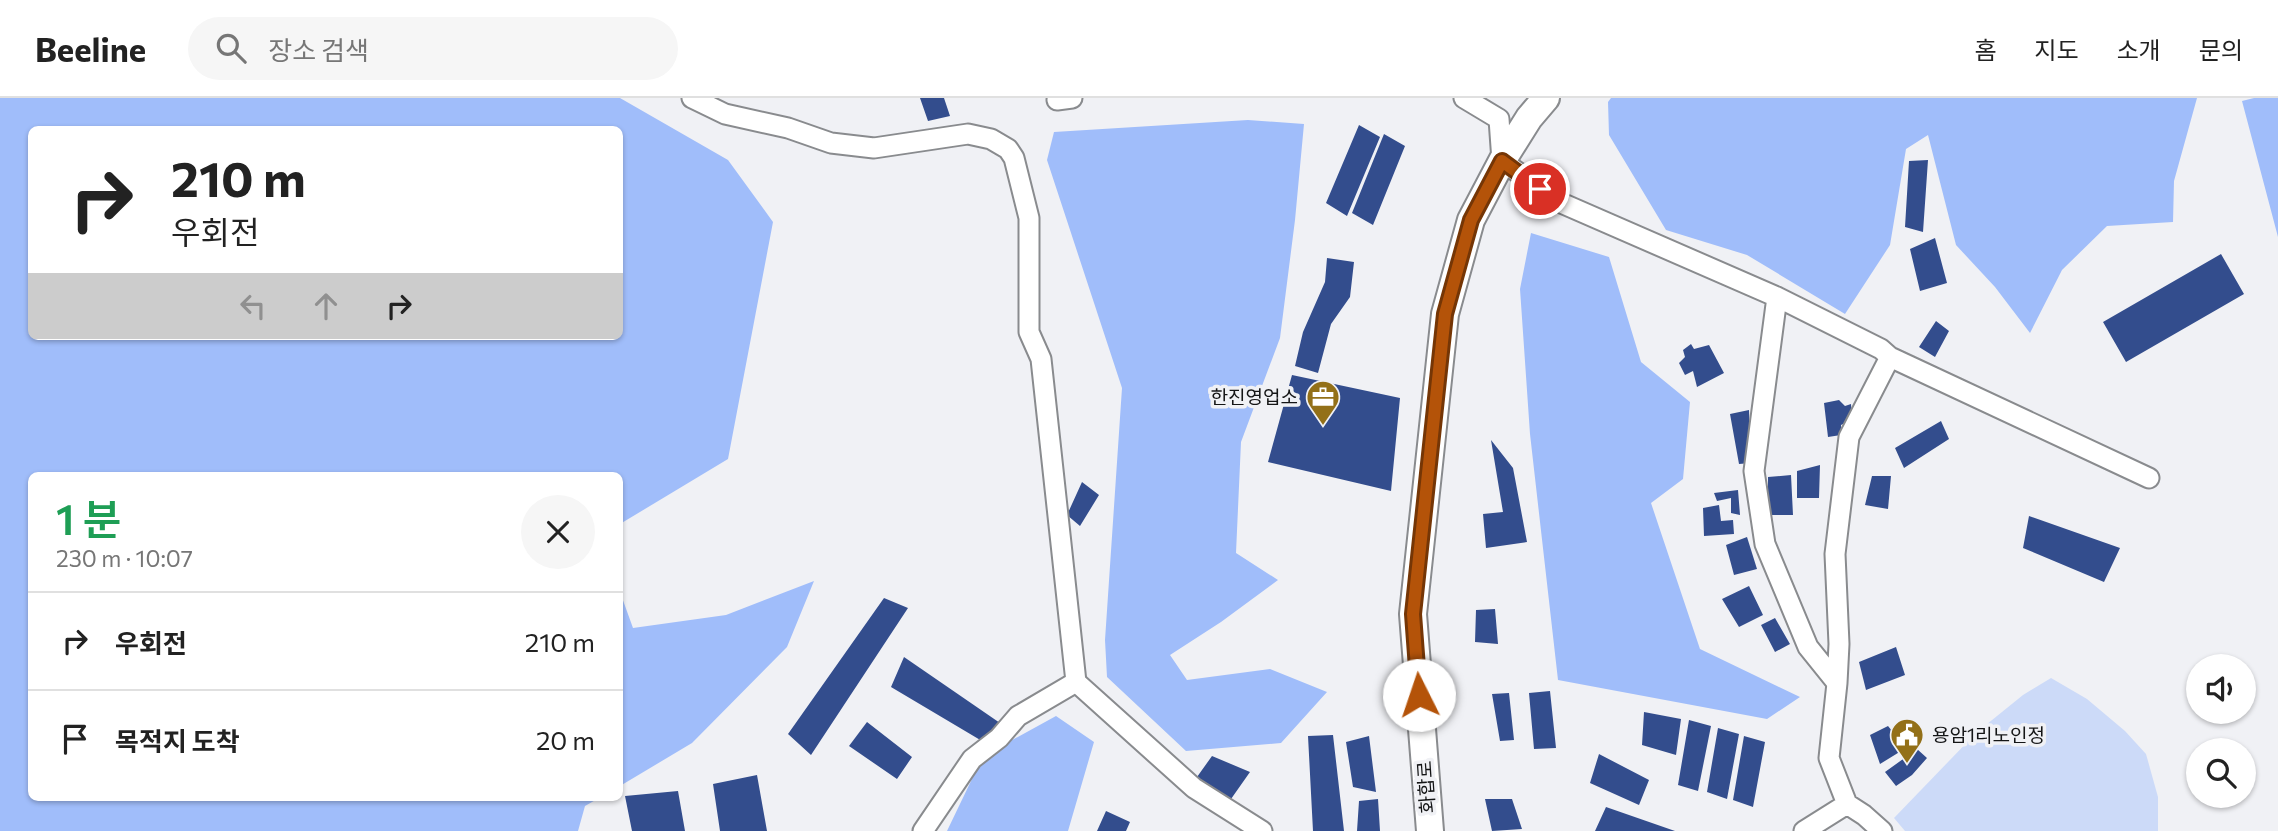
<!DOCTYPE html>
<html lang="ko">
<meta charset="utf-8">
<style>
body{margin:0;font-family:Commissioner,"Noto Sans KR",sans-serif;background:#f6f6f6;color:#222;height:100vh;display:flex;flex-direction:column;font-size:26px;white-space:nowrap}
*{box-sizing:border-box;margin:0}
p{font-size:23px;color:#767676}
.icon{flex:none;width:38px;height:38px;fill:none;stroke:currentColor;stroke-width:2;stroke-linecap:round;stroke-linejoin:round}
.map{position:relative;flex:1;overflow:hidden}
.sheet{position:absolute;left:28px;top:374px;width:595px;height:329px;display:flex;flex-direction:column;background:#fff;border-radius:10px;box-shadow:0 2px 5px #0004}
.sheet>*{flex:none}
.guide{position:absolute;left:28px;top:28px;width:595px;height:214px;border-radius:10px;box-shadow:0 2px 5px #0004;background:#fff;color:#222;overflow:hidden}
.buttons{position:absolute;left:2186px;top:556px;display:grid;gap:14px}
.buttons a{display:grid;place-items:center;width:70px;height:70px;border-radius:50%;background:#fff;box-shadow:0 2px 5px #0004;font-size:35px}
.pin{position:absolute;display:grid;place-items:center;width:60px;height:60px;color:#fff;margin:-30px;border:4px solid #fff;border-radius:50%;box-shadow:0 2px 7px #0007}
.me{position:absolute;width:77px;margin:-38px;rotate:356deg;stroke-linejoin:round;filter:drop-shadow(0 0 5px #0008)}
.turn{display:flex;align-items:center;gap:24px;height:147px;padding:0 28px;font-size:32px}
.turn .icon{width:91px;height:91px;stroke-width:2.5}
.turn b{display:block;font-size:49px;line-height:60px}
.lanes{display:flex;align-items:center;height:66px;padding:0 28px;background:#0003;justify-content:center;gap:35px;direction:ltr}
.lanes .off{opacity:.35}
.round{display:grid;place-items:center;flex:none;width:74px;height:74px;border-radius:37px;background:#f6f6f6}
.summary{display:flex;align-items:center;justify-content:space-between;height:119px;padding:0 28px}
h1{font-size:42px;font-weight:600;line-height:52px;color:#1e9e55}
ul{padding:0;list-style:none}
li{display:flex;align-items:center;gap:21px;height:98px;padding:0 28px;border-top:2px solid #e0e0e0}
li div{flex:1}
li b{display:block;font-size:26px}
li em{font-style:normal}
header{display:flex;align-items:center;gap:42px;box-sizing:border-box;height:98px;padding:0 35px;background:#fff;border-bottom:2px solid #e0e0e0}
header strong{font-size:33px}
nav{display:flex;gap:38px;margin-inline-start:auto;font-size:24px}
.search{width:490px;height:63px;background:#f6f6f6;display:flex;align-items:center;gap:18px;box-sizing:border-box;padding:0 24px;border-radius:38px;color:#767676;font-size:26px}
.map>svg:first-child{display:block}
</style>
<header>
<strong>Beeline</strong>
<div class="search"><svg class="icon" aria-label="search" viewBox="0 0 24 24"><circle cx="10" cy="10" r="6"/><path d="M15 15l6 6"/></svg>장소 검색</div>
<nav><a>홈</a><a>지도</a><a>소개</a><a>문의</a></nav>
</header>
<div class="map">
<svg width="2278" height="733" viewBox="0 0 2278 733">
<rect width="100%" height="100%" fill="#f0f1f5"/>
<path fill="#a0bdfa" fill-rule="evenodd" d="M0,0H620L728,62L773,124L728,361L620,426V378H32V700H599L585,708L578,733H0ZM32,32H620V238H32Z
M1611,0H2197L2174,83L2173,124L2107,128L2062,172L2030,235L1995,189L1956,147L1928,37L1906,51L1890,147L1845,216L1747,157L1666,132L1609,37L1608,4Z
M2254,0H2278V139L2242,3Z
M1248,22L1304,26L1295,122L1280,240L1241,344L1236,455L1278,482L1221,524L1170,557L1187,582L1270,571L1327,594L1281,645L1186,653L1107,579L1105,542L1122,290L1047,62L1054,34Z
M1531,135L1609,159L1641,264L1690,304L1683,381L1651,405L1700,551L1800,599L1767,621L1558,582L1530,336L1520,191Z
M814,483L787,549L692,645L620,688V494L633,530L726,517Z
M1056,618L1094,644L1068,733H947L983,658Z"/>
<path fill="#ccdaf8" d="M2051,580L2087,601L2125,633L2146,656L2158,699V733H1905L1894,720L1976,635L2023,597Z"/>
<path fill="#334d8d" d="M920,0H944L950,18L928,23Z
M1359,27L1380,39L1347,118L1326,105Z
M1384,36L1405,48L1373,127L1352,115Z
M1928,62L1923,134L1905,129L1909,63Z
M1935,140L1947,185L1920,193L1910,151Z
M2221,156L2244,196L2126,264L2103,224Z
M1327,160L1354,164L1350,199L1331,226L1318,275L1295,268L1303,234L1325,184Z
M1936,223L1949,233L1935,259L1919,249Z
M1691,246L1694,251L1709,247L1724,275L1697,289L1693,273L1685,277L1679,265L1685,259L1683,252Z
M1292,277L1400,300L1391,393L1268,364Z
M1839,302L1845,308L1851,306L1852,322L1841,327V337L1828,339L1824,305Z
M1749,312L1751,365L1739,366L1730,316Z
M1941,323L1949,341L1904,370L1895,350Z
M1491,342L1513,370L1527,444L1486,450L1483,416L1503,414Z
M1820,367L1819,400H1797V373Z
M1791,377L1793,417H1768V379Z
M1872,378H1891L1888,411L1865,407Z
M1082,384L1099,397L1080,428L1067,417Z
M1738,392L1740,417L1731,415V400L1717,403L1714,395Z
M1719,407L1721,423L1733,422L1734,436L1704,438L1703,410Z
M2029,418L2120,450L2104,484L2023,450Z
M1747,439L1757,471L1734,477L1726,447Z
M1749,488L1763,517L1739,529L1722,501Z
M884,500L908,510L811,657L788,636Z
M1495,511L1498,546L1475,544L1476,512Z
M1775,520L1790,546L1775,554L1761,527Z
M1896,549L1905,577L1866,592L1859,564Z
M904,559L1000,625L987,646L891,589Z
M1550,593L1556,650L1534,651L1529,595Z
M1509,595L1514,642L1500,643L1492,596Z
M1644,614L1681,621L1676,657L1642,647Z
M1689,622L1711,628L1698,693L1678,687Z
M867,624L912,659L897,681L849,648Z
M1888,628L1906,650L1880,666L1870,637Z
M1718,630L1739,636L1727,701L1707,694Z
M1333,637L1344,733H1313L1308,638Z
M1369,638L1376,694L1353,689L1346,644Z
M1744,638L1765,644L1753,709L1733,702Z
M1917,651L1927,660L1912,677L1896,688L1885,674Z
M1599,656L1649,682L1639,707L1590,685Z
M1212,658L1250,674L1231,701L1197,679Z
M757,677L767,733H720L713,686Z
M678,693L685,733H632L625,698Z
M1378,701L1380,733H1357L1359,703Z
M1485,701H1512L1522,731L1492,733Z
M1606,709L1675,733H1595Z
M1106,713L1130,724L1126,733H1097Z"/>
<g fill="none" stroke-linecap="round" stroke-linejoin="round">
<defs>
<path id="street" d="M692,0L725,16L788,30L831,45L874,50L968,36L991,41L1008,51L1014,60L1029,120V234L1041,261L1076,584L1194,690L1262,733
M1464,0L1499,21L1502,63L1559,104L1777,199L1881,251L1890,259L2149,380
M1057,2L1072,0
M1777,199L1754,373L1765,446L1808,549L1837,585
M1847,706L1864,717L1882,733
M923,733L972,661L999,640L1018,618L1076,584
M1804,733L1847,706L1829,660L1837,585L1839,546L1835,456L1849,339L1890,259"/>
<path id="secondary" d="M1430,733L1413,516L1445,216L1471,122L1502,63L1529,20L1546,0"/>
</defs>
<use href="#street" stroke="#898b8e" stroke-width="23"/>
<use href="#secondary" stroke="#898b8e" stroke-width="30"/>
<use href="#street" stroke="#fff" stroke-width="19"/>
<use href="#secondary" stroke="#fff" stroke-width="26"/>
</g>
<g fill="none" stroke-linecap="round" stroke-linejoin="round">
<defs>
<path id="route" d="M1419,597L1413,516L1445,216L1471,122L1502,63L1540,91"/>
</defs>
<use href="#route" stroke="#753606" stroke-width="18"/>
<use href="#route" stroke="#b45309" stroke-width="12"/>
</g>
<defs>
<symbol id="office-pin" viewBox="-11 -11 22 30"><path d="M0 17L-7.5 6A9.5 9.5 0 1 1 7.5 6Z" fill="#937018" stroke="#f0f1f5"/><path d="M-6-3h4V-5.5h4V-3h4V5H-6ZM-1-4.5V-3h2v-1.5ZM-6 0V1H6V0Z" fill="#fff"/></symbol>
<symbol id="civic-pin" viewBox="-11 -11 22 30"><path d="M0 17L-7.5 6A9.5 9.5 0 1 1 7.5 6Z" fill="#937018" stroke="#f0f1f5"/><path d="M-.6-6.5H3V-4.5H.6V-3L4-1V1h2V6H-6V1h2V-1L-.6-3ZM-1.2 2.5V6h2.4V2.5Z" fill="#fff"/></symbol>
</defs>
<g fill-rule="evenodd">
<use href="#office-pin" x="1304" y="280" width="38" height="52"/>
<use href="#civic-pin" x="1888" y="618" width="38" height="52"/>
</g>
<g text-anchor="middle" stroke-width="7" stroke-linejoin="round" paint-order="stroke">
<g font-size="19" fill="#141516" stroke="#f0f1f5" text-anchor="end">
<text x="1298" y="306">한진영업소</text>
<text x="1932" y="644" text-anchor="start">용암1리노인정</text>
</g>
<g font-size="19" fill="#141516" stroke="#f0f1f5">
<text transform="translate(1426 689) rotate(-94)" y="7">화합로</text>
</g>
</g>
</svg>
<div class="buttons">
<a><svg class="icon" aria-label="sound" viewBox="0 0 24 24"><path d="M4 9h4l5-4v14l-5-4H4zM17 9q2 3 0 6"/></svg></a>
<a><svg class="icon" aria-label="search" viewBox="0 0 24 24"><circle cx="10" cy="10" r="6"/><path d="M15 15l6 6"/></svg></a>
</div>
<div class="pin" style="left:1540px;top:91px;background:#d93025"><svg class="icon" aria-label="arrive" viewBox="0 0 24 24"><path d="M6 21V4h12l-3 4 3 4H6"/></svg></div>
<svg class="me" style="left:1419px;top:597px" viewBox="-20 -20 40 40"><circle r="19" fill="#fff"/><path d="M0-13L10 11 0 6-10 11z" fill="#b45309"/></svg>
<div class="guide">
<div class="turn"><svg class="icon" aria-label="right" viewBox="0 0 24 24"><path d="M7 20v-9h11M14 6l5 5-5 5"/></svg><div><b>210 m</b>우회전</div></div>
<div class="lanes"><svg class="icon off" aria-label="left" viewBox="0 0 24 24"><path d="M17 20v-9H6M10 6l-5 5 5 5"/></svg><svg class="icon off" aria-label="ahead" viewBox="0 0 24 24"><path d="M12 20V5M6 11l6-6 6 6"/></svg><svg class="icon" aria-label="right" viewBox="0 0 24 24"><path d="M7 20v-9h11M14 6l5 5-5 5"/></svg></div>
</div>
<section class="sheet">
<div class="summary"><div><h1>1 분</h1><p>230 m · 10:07</p></div><a class="round"><svg class="icon" aria-label="close" viewBox="0 0 24 24"><path d="M6 6l12 12M18 6L6 18"/></svg></a></div>
<ul>
<li><svg class="icon" aria-label="right" viewBox="0 0 24 24"><path d="M7 20v-9h11M14 6l5 5-5 5"/></svg><div><b>우회전</b></div><em>210 m</em></li>
<li><svg class="icon" aria-label="arrive" viewBox="0 0 24 24"><path d="M6 21V4h12l-3 4 3 4H6"/></svg><div><b>목적지 도착</b></div><em>20 m</em></li>
</ul>
</section>
</div>
